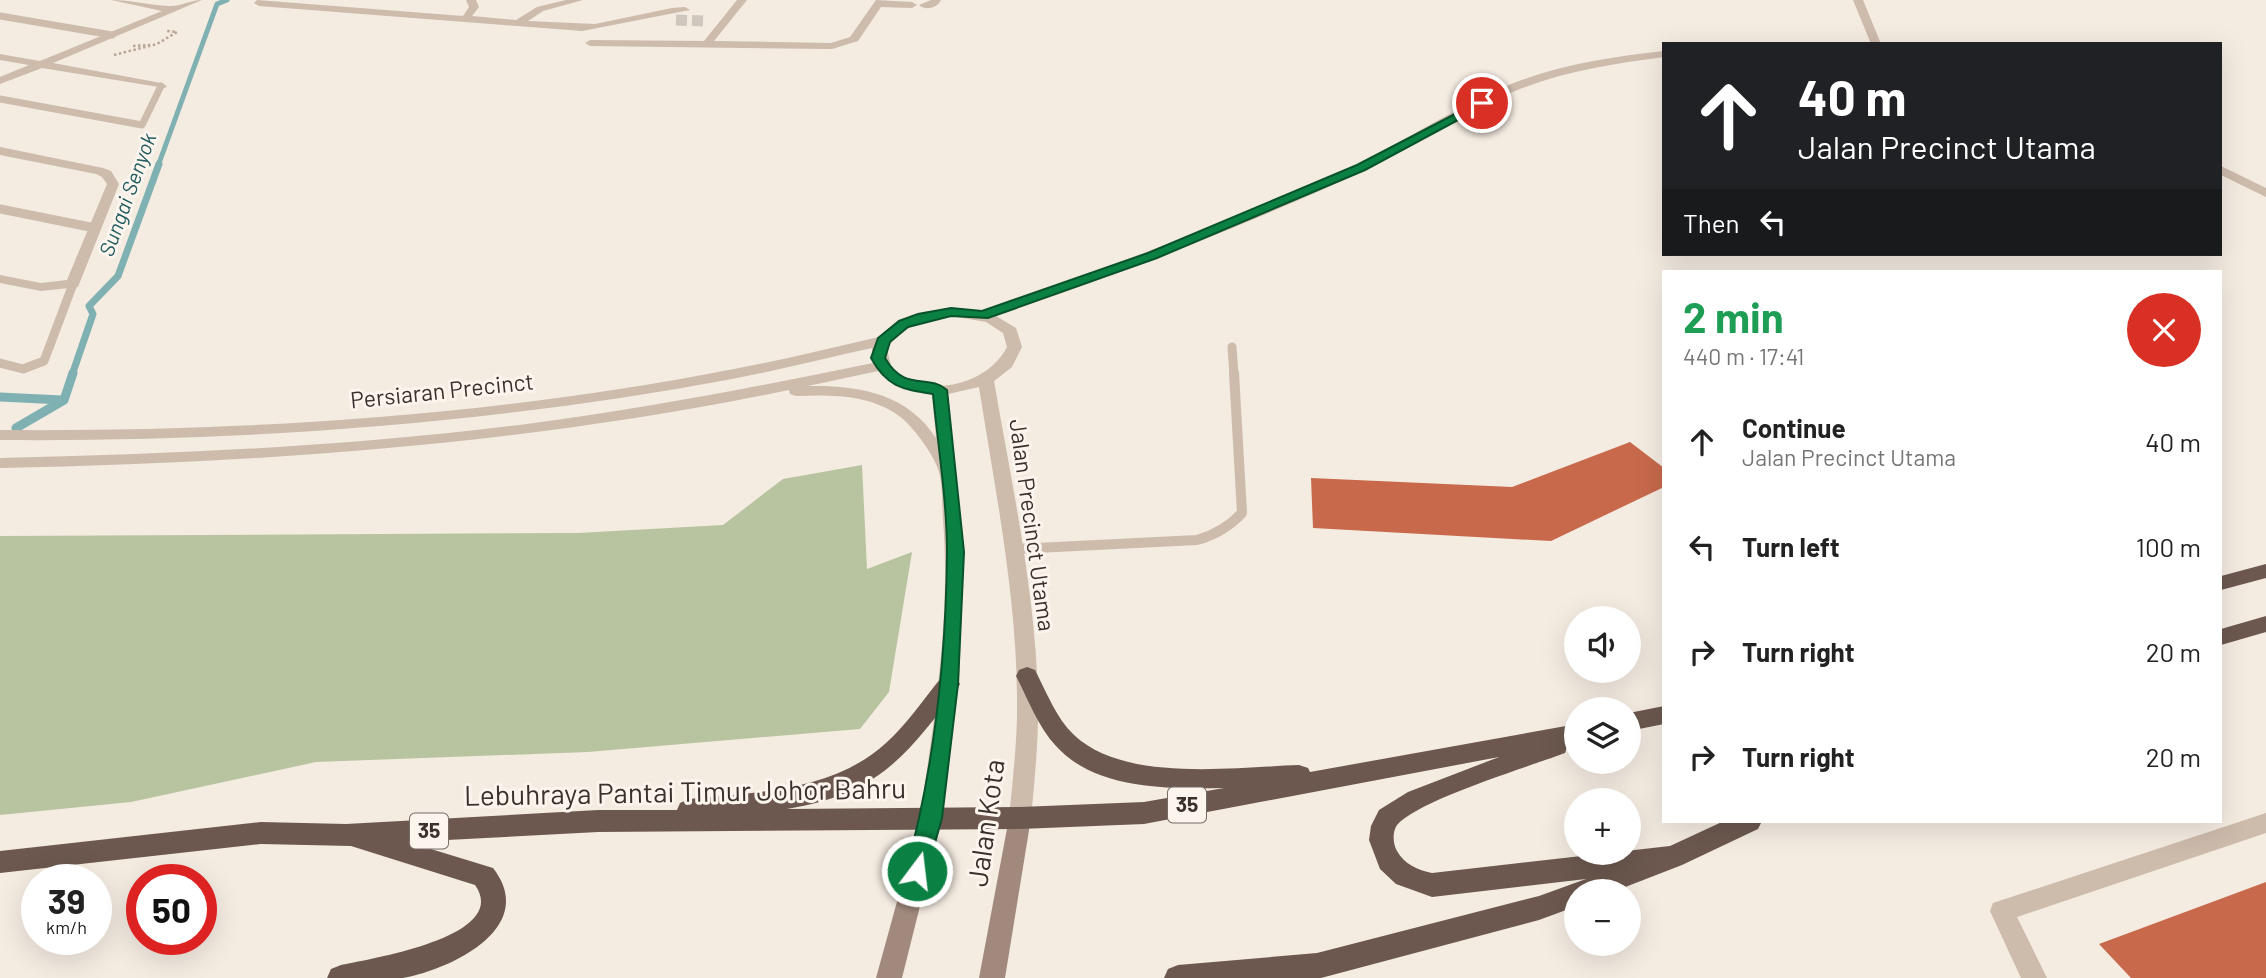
<!DOCTYPE html>
<meta charset="utf-8">
<style>
body{margin:0;font-family:Barlow,sans-serif;background:#f2f2f2;color:#222;height:100vh;display:flex;flex-direction:column;font-size:26px;white-space:nowrap}
*{box-sizing:border-box;margin:0}
p{font-size:23px;color:#767676}
.icon{flex:none;width:38px;height:38px;fill:none;stroke:currentColor;stroke-width:2;stroke-linecap:round;stroke-linejoin:round}
.map{position:relative;flex:1;overflow:hidden}
.sheet{position:absolute;left:1662px;top:270px;width:560px;height:553px;display:flex;flex-direction:column;background:#fff;border-radius:0px;box-shadow:0 7px 28px #0002}
.sheet>*{flex:none}
.guide{position:absolute;left:1662px;top:42px;width:560px;height:214px;border-radius:0px;box-shadow:0 7px 28px #0002;background:#202124;color:#fff;overflow:hidden}
.buttons{position:absolute;left:1564px;top:606px;display:grid;gap:14px}
.buttons a{display:grid;place-items:center;width:77px;height:77px;border-radius:50%;background:#fff;box-shadow:0 7px 28px #0002;font-size:35px}
.speed{position:absolute;left:21px;top:864px;display:flex;gap:14px;font-size:35px;font-weight:700;text-align:center}
.speed>*{display:grid;place-content:center;width:91px;height:91px;border-radius:50%;background:#fff;box-shadow:0 7px 28px #0002;line-height:1}
.speed small{font-size:18px;font-weight:400}
.speed .limit{border:10px solid #d22;background:#fff;color:#111}
.pin{position:absolute;display:grid;place-items:center;width:60px;height:60px;color:#fff;margin:-30px;border:4px solid #fff;border-radius:50%;box-shadow:0 2px 7px #0007}
.me{position:absolute;width:77px;margin:-38px;rotate:15deg;stroke-linejoin:round;filter:drop-shadow(0 0 5px #0008)}
.turn{display:flex;align-items:center;gap:24px;height:147px;padding:0 21px;font-size:32px}
.turn .icon{width:91px;height:91px;stroke-width:2.5}
.turn b{display:block;font-size:49px;line-height:60px}
.then{display:flex;align-items:center;height:66px;padding:0 21px;background:#0003;gap:14px;font-size:26px}
.round{display:grid;place-items:center;flex:none;width:74px;height:74px;border-radius:37px;background:#f2f2f2}
.headline{display:flex;align-items:center;justify-content:space-between;height:119px;padding:0 21px}
h1{font-size:42px;font-weight:700;line-height:52px;color:#1e9e55}
ul{padding:0;list-style:none}
li{display:flex;align-items:center;gap:21px;height:105px;padding:0 21px}
li div{flex:1}
li b{display:block;font-size:26px}
li em{font-style:normal}
.map>svg:first-child{display:block}
</style>
<div class="map">
<svg width="2266" height="978" viewBox="0 0 2266 978">
<rect width="100%" height="100%" fill="#f4ebe1"/>
<path fill="#b8c4a0" d="M862,465L867,569L912,552L889,692L860,729L588,752L316,762L131,802L0,815V536L578,533L723,525L783,479Z"/>
<g fill="none" stroke-linecap="round" stroke-linejoin="round">
<path stroke="#7fb0b2" stroke-width="5" d="M158,166L217,4L227,0"/>
<path stroke="#7fb0b2" stroke-width="7" d="M72,375L93,314L89,306L118,276L159,164"/>
<path stroke="#7fb0b2" stroke-width="9" d="M0,397L62,400
M16,428L64,400L73,373"/>
</g>
<path fill="#c8694b" d="M1630,442L1664,468V487L1551,541L1313,528L1311,478L1512,487Z
M2266,882V978H2131L2099,944Z"/>
<g fill="none" stroke-linecap="round" stroke-linejoin="round">
<path stroke="#cfc6bd" stroke-width="11" stroke-dasharray="11 5" stroke-linecap="butt" d="M676,20L705,21"/>
<path stroke="#b9a596" stroke-width="2.5" stroke-dasharray="2.5 2.5" stroke-linecap="butt" d="M133,46L150,45
M114,55L157,44L177,32L166,31
M134,166L144,142"/>
<path stroke="#b9a596" stroke-width="3.5" stroke-dasharray="2.5 2.5" stroke-linecap="butt" d="M130,175L135,164"/>
<path stroke="#cdbbac" stroke-width="7" d="M0,16L112,35
M0,99L142,125L161,86"/>
<path stroke="#cdbbac" stroke-width="9" d="M0,209L95,228
M1232,347L1234,375
M0,363L23,369L44,361L73,284"/>
<path stroke="#cdbbac" stroke-width="10" d="M1014,549L1197,540C1215,535 1229,527 1242,513L1234,373"/>
<path fill="#cdbbac" fill-rule="evenodd" d="M111,0C131,0 149,5 169,6C179,7 190,0 202,0L53,63L161,83L167,86L165,88L42,68L0,84V77L29,65L0,60V54L40,61L162,11Z
M257,0L463,16L469,7L466,0H476L479,7L472,16L516,20L537,7L566,0H583L543,11L528,21L595,24L672,8L685,7L690,10L582,31L259,6L254,3Z
M737,0H747L714,41L831,43L850,37L876,0L912,2L917,5L912,8L881,7L858,41L832,49L590,46L585,43L590,40L704,41Z
M931,0H941C937,8 926,11 919,5Z
M1853,0H1863L1881,44H1871Z
M1664,51V57C1613,64 1563,71 1515,91C1456,115 1404,153 1346,179C1232,231 1115,275 996,316L1016,328L1022,347L1012,367L994,381C1012,485 1035,590 1038,695C1039,736 1035,777 1031,818L1028,825L1020,828L1012,825L1009,818C1013,777 1018,736 1017,695C1016,592 995,489 979,387L948,394L964,552L959,684L942,818L939,825L931,828L923,825L920,818C934,720 951,619 943,520C942,505 943,487 939,472C935,456 913,426 899,416C869,394 831,395 796,396L790,394L789,390C530,444 264,463 0,468V458C178,454 357,446 534,423C648,408 761,386 873,363L872,348C826,358 779,370 732,379C491,424 245,442 0,440V430C245,432 493,416 734,369C783,360 831,348 879,337C906,309 943,306 979,312C1098,271 1216,228 1330,177C1390,151 1444,113 1504,87C1555,65 1610,57 1664,51ZM951,316L986,322L1003,333L1007,347C988,385 926,400 892,370L887,349C901,326 925,320 951,316ZM878,371L894,385L932,395L936,438C907,393 858,385 808,386Z
M0,147L103,168L111,171L119,184L78,287L41,291L0,283V275L41,283L67,280L107,184L102,177L96,174L0,155Z
M2221,166L2266,188V197L2221,175Z
M2266,813V833L2017,917L2047,978H2021L1990,911L1993,903Z"/>
<path fill="#a18a7d" fill-rule="evenodd" d="M931,808L939,811L942,818L902,978H876L920,818L923,811Z
M1020,808L1028,811L1031,818L1005,978H979L1009,818L1012,811Z"/>
<path fill="#6c584f" fill-rule="evenodd" d="M2266,564V578L2221,590V576Z
M2266,616V632L2221,645V629Z
M1027,667L1035,670C1046,691 1056,718 1074,735C1125,783 1234,767 1299,765L1308,768L1310,772L1577,724V742L1568,744L1565,753C1531,766 1418,800 1397,825C1392,832 1393,844 1397,851C1404,864 1418,870 1432,873L1670,846L1724,821H1762L1758,829L1682,865L1615,891H1577V906L1539,920L1321,978H1164L1168,969L1178,965L1317,953L1539,896L1586,879L1432,897L1396,884L1380,869L1369,840L1371,826L1379,810L1408,792L1499,757L1144,824L1020,829L598,832L408,842L493,868C539,927 452,969 403,978C379,978 351,978 327,978L331,969L341,965C368,959 512,937 475,885L351,846L261,844L0,873V851L261,822L346,824L598,810H677L680,803L689,799C757,792 832,792 886,743C907,724 923,700 941,678L949,675L957,678L960,684L957,690C904,758 878,794 787,809L1020,807L1144,802L1224,788C1170,789 1095,790 1056,746C1038,727 1028,699 1016,676L1019,670Z
M1664,706V724L1629,731V713Z"/>
</g>
<path fill="#0b8043" stroke="#07532c" stroke-width="2" d="M1482,100L1487,103L1486,105L1365,170L1157,258L988,318L951,316L908,327L890,342L885,358C905,393 928,373 947,390L964,552L958,684L942,818L925,878L917,881L909,878L906,871C934,769 946,659 947,553C947,501 938,446 933,394C902,389 887,387 871,358L878,338L899,321L918,314L951,308L982,311L1148,253L1357,165Z"/>
<g text-anchor="middle" stroke-width="6" stroke-linejoin="round" paint-order="stroke">
<g font-size="21" font-style="italic" fill="#1f5a5e" stroke="#fbf5ee">
<text transform="translate(128 195) rotate(-70)" y="7">Sungai Senyok</text>
</g>
<g fill="#fbf5ee" stroke="#756b66" stroke-width="2">
<rect x="1168" y="787.5" width="38" height="35" rx="5"/>
<rect x="410" y="813.5" width="38" height="35" rx="5"/>
</g>
<g font-size="21" font-weight="bold" fill="#3b302b">
<text x="1187" y="812">35</text>
<text x="429" y="838">35</text>
</g>
<g font-size="23" fill="#3b302b" stroke="#fbf5ee">
<text transform="translate(442 391) rotate(-6)" y="8">Persiaran Precinct</text>
<text transform="translate(1032 525) rotate(82)" y="8">Jalan Precinct Utama</text>
</g>
<g font-size="28" fill="#3b302b" stroke="#fbf5ee">
<text transform="translate(685 792) rotate(-1)" y="10">Lebuhraya Pantai Timur Johor Bahru</text>
<text transform="translate(986 823) rotate(-82)" y="10">Jalan Kota</text>
</g>
</g>
</svg>
<div class="buttons">
<a><svg class="icon" aria-label="sound" viewBox="0 0 24 24"><path d="M4 9h4l5-4v14l-5-4H4zM17 9q2 3 0 6"/></svg></a>
<a><svg class="icon" aria-label="layers" viewBox="0 0 24 24"><path d="M12 4l9 5-9 5-9-5zM3 14l9 5 9-5"/></svg></a>
<a>+</a>
<a>−</a>
</div>
<div class="speed"><div>39<small>km/h</small></div><div class="limit">50</div></div>
<div class="pin" style="left:1482px;top:103px;background:#d93025"><svg class="icon" aria-label="arrive" viewBox="0 0 24 24"><path d="M6 21V4h12l-3 4 3 4H6"/></svg></div>
<svg class="me" style="left:917px;top:871px" viewBox="-20 -20 40 40"><circle r="17" fill="#0b8043" stroke="#fff" stroke-width="3"/><path d="M0-11L8 9 0 5-8 9z" fill="#fff"/></svg>
<div class="guide">
<div class="turn"><svg class="icon" aria-label="ahead" viewBox="0 0 24 24"><path d="M12 20V5M6 11l6-6 6 6"/></svg><div><b>40 m</b>Jalan Precinct Utama</div></div>
<div class="then">Then<svg class="icon" aria-label="left" viewBox="0 0 24 24"><path d="M17 20v-9H6M10 6l-5 5 5 5"/></svg></div>
</div>
<section class="sheet">
<div class="headline"><div><h1>2 min</h1><p>440 m · 17:41</p></div><a class="round" style="background:#d93025;color:#fff"><svg class="icon" aria-label="close" viewBox="0 0 24 24"><path d="M6 6l12 12M18 6L6 18"/></svg></a></div>
<ul>
<li><svg class="icon" aria-label="ahead" viewBox="0 0 24 24"><path d="M12 20V5M6 11l6-6 6 6"/></svg><div><b>Continue</b><p>Jalan Precinct Utama</p></div><em>40 m</em></li>
<li><svg class="icon" aria-label="left" viewBox="0 0 24 24"><path d="M17 20v-9H6M10 6l-5 5 5 5"/></svg><div><b>Turn left</b></div><em>100 m</em></li>
<li><svg class="icon" aria-label="right" viewBox="0 0 24 24"><path d="M7 20v-9h11M14 6l5 5-5 5"/></svg><div><b>Turn right</b></div><em>20 m</em></li>
<li><svg class="icon" aria-label="right" viewBox="0 0 24 24"><path d="M7 20v-9h11M14 6l5 5-5 5"/></svg><div><b>Turn right</b></div><em>20 m</em></li>
</ul>
</section>
</div>
